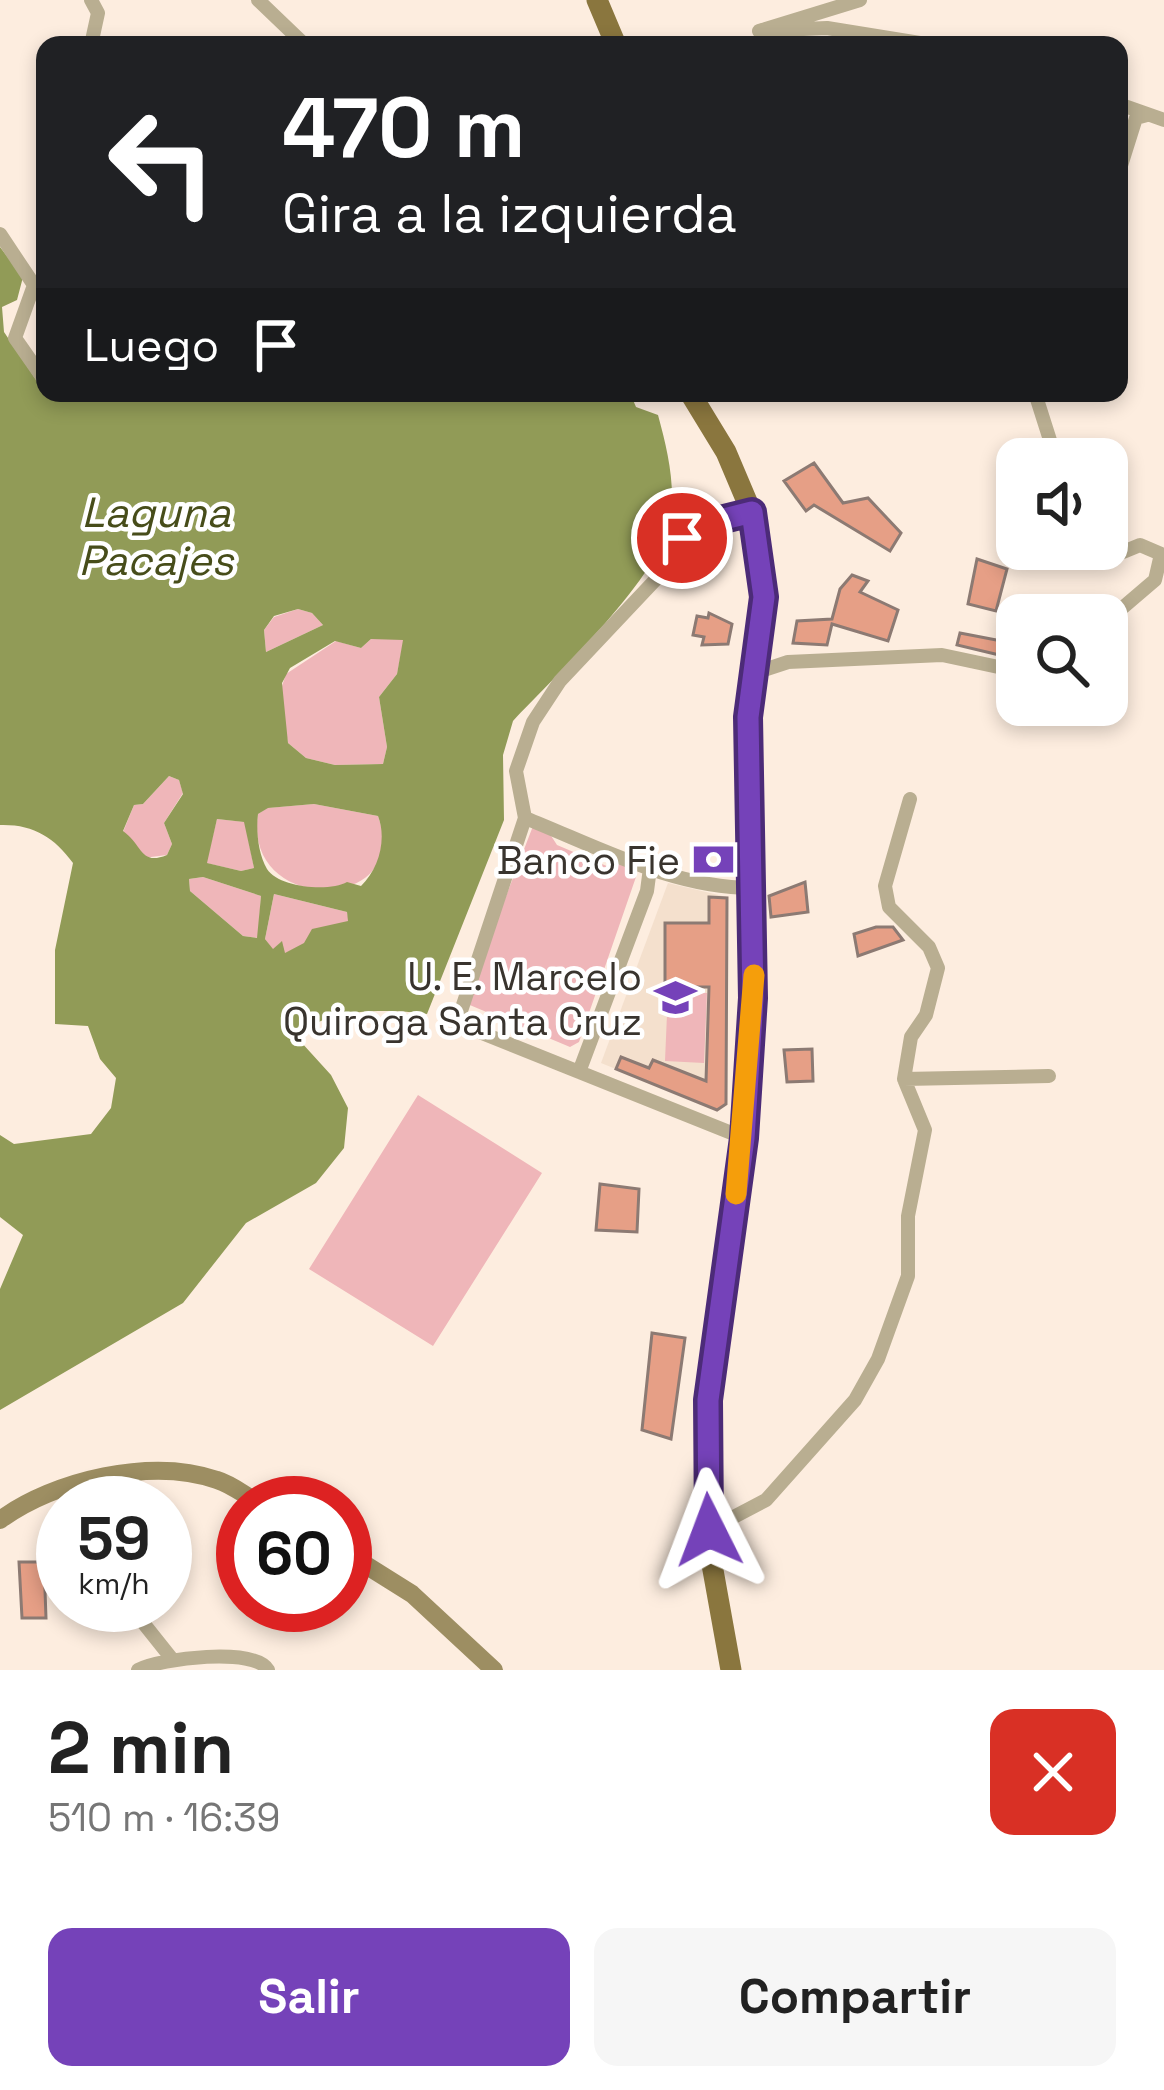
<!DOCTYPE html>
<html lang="es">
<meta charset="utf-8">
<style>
body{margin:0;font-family:"Space Grotesk",sans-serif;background:#f6f6f6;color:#222;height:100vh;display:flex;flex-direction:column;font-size:45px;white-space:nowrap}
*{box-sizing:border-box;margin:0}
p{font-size:39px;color:#767676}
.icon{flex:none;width:66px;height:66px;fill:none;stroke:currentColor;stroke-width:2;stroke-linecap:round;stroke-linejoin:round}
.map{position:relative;height:1670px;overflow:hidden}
.side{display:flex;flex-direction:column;background:#fff;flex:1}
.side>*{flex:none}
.banner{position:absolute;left:36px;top:36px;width:1092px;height:366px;border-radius:24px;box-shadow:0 6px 18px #0003;background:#202124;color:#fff;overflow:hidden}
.buttons{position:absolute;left:996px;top:438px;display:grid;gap:24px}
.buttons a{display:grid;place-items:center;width:132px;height:132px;border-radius:24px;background:#fff;box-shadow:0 6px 18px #0003;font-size:60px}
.speed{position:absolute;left:36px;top:1476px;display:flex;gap:24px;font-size:60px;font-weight:700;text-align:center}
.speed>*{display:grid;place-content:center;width:156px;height:156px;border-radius:50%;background:#fff;box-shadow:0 6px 18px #0003;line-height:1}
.speed small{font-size:30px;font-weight:400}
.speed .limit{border:18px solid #d22;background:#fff;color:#111}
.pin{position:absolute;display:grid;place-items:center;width:102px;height:102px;color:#fff;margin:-51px;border:6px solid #fff;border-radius:50%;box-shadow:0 3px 12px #0007}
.me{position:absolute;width:132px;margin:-66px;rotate:357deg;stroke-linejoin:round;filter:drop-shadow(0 0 9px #0008)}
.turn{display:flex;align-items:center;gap:42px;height:252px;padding:0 48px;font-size:54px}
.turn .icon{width:156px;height:156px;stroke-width:2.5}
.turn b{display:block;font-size:84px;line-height:102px}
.then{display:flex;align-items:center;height:114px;padding:0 48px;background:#0003;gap:24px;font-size:45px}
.round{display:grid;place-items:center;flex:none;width:126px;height:126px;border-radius:24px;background:#f6f6f6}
.head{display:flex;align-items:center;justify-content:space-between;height:204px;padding:0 48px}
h1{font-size:72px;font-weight:600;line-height:90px}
.action{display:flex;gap:24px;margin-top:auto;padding:24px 48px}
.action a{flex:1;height:138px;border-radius:24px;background:#7542b9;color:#fff;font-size:48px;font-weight:600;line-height:138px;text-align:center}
.action a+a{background:#f6f6f6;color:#222}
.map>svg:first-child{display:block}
</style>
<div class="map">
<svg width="1164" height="1670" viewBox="0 0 1164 1670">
<rect width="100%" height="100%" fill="#fdeddf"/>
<path fill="#f4e0cd" d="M668,883L727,897L726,1104L717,1110L601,1063Z"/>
<path fill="#efb6b9" d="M298,609L312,613L323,625L266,652L264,630L274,617Z
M371,639H404L397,674L379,697L387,747L383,764L335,765L306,758L288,743L279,695L286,674L336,641L361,648Z
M169,776L179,780L183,793L164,823L172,844L167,855L143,858L123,832L134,805L143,804Z
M314,804L378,816C414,914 242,916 258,814L267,808Z
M217,819L245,822L254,868L241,871L206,863Z
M533,826L548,831L557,845L609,867L622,861L637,874L579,1042L570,1047L465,1003Z
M203,877L261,896L258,938L243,936L190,891L189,879Z
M274,894L347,912L349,921L284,954L281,942L273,950L265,939Z
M668,991L707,993L704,1063L665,1061Z
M418,1095L542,1173L433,1346L309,1269Z"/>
<path fill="#919b57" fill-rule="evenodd" d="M0,247L23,277L17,300L2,307L4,332L45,393H630L636,407L658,415C667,448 675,481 671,516C665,573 554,677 513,721L503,755L504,820L427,1014C397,1009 308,1006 301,1042L331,1075L348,1108L344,1148L316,1183L246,1223L183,1303L0,1410V1289L23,1235L0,1217V1135L14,1144L91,1134L111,1108L116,1078L100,1059L88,1026L55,1024V950L73,863C54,837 33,824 0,825ZM298,609L312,613L323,625L266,652L264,630L274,616ZM371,639L403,640L397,674L379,697L387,747L383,764L335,765L306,758L288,743L282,683L290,668L335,641L361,648ZM169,776L179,780L183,794L164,823L172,844L167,855C140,866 143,845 123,831L134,805L143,804ZM314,804L378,816C387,839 379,869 361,886L347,882C330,892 279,888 267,869C258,854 256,830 258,814L268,808ZM217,819L244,822L254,868L241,871L207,863ZM203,877L261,896L257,938L243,936L190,891L189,879ZM274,894L347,912L348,921L312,929L304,943L285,953L282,941L273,949L265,939Z"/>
<path fill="#e69f86" stroke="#8c7a73" stroke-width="3" d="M814,463L843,503L868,498L901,533L890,551L814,505L806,511L784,481Z
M977,559L1007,569L996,611L968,604Z
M852,575L868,581L860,592L898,610L888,641L832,624L827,645L793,643L797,621L832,619L840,589Z
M709,613L732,624L728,644L702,645L704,637L693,635L697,616L708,618Z
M960,633L1012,643V658L957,645Z
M805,882L808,912L771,917L769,896Z
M709,897L727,898L726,1104L717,1110L616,1069L621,1057L649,1068L653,1060L706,1081L709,987H665V923H709Z
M876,927H893L903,940L858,956L854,934Z
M812,1049L813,1081L787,1082L784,1050Z
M600,1184L639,1189L637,1232L596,1230Z
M652,1333L685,1338L671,1439L642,1430Z
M19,1562H44L46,1618H22Z"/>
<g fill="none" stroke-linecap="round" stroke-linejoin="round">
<path stroke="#b9ae91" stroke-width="14" d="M258,0L305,45
M860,0L759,31L827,28L932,45
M91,45L98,13L91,0
M1119,104L1164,120
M1119,172L1136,118L1147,115
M0,234L34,285L15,338L45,381
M1035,393L1056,459
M1075,549L1101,561L1140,545L1161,554L1155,580L1107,621
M752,674L788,662L942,655L1017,671
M525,818C598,847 675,889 755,888
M579,1072L647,891L650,868
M904,1079L1049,1076
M744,1138L457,1023L525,818L516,771L533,722L560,681L659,576L682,538L696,526L751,511
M120,1503L121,1476
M709,1530L766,1500L855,1400L878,1359L908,1276V1216L925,1130L904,1079L911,1037L926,1015L938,968L929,947L889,907L885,886L910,799
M129,1605L172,1659
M138,1670C161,1658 255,1647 268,1670"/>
<path stroke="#9d8e62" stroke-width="18" d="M0,1520C54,1480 152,1457 217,1480C231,1484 246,1496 259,1503
M345,1552L412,1594L494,1670"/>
<path stroke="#8a763e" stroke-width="21" d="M597,0L616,45
M690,393L726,452L751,511L764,597L748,717L753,998L744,1138L708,1400L705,1482L711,1559L731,1670"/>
</g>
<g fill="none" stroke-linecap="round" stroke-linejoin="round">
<defs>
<path id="route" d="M682,538L696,526L752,512L764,597L748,717L753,998L744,1138L708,1400L709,1530"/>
</defs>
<use href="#route" stroke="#4c2b78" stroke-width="30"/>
<use href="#route" stroke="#7542b9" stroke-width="21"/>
<path stroke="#f59e0b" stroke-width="21" d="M736,1194L754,975"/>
</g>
<defs>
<symbol id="bank-bare" viewBox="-9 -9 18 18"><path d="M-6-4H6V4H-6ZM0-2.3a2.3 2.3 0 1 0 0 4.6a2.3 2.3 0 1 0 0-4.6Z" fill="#7542b9" stroke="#fff" stroke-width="2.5" paint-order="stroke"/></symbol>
<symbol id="school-bare" viewBox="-9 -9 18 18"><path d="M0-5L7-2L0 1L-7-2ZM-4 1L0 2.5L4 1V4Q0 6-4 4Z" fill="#7542b9" stroke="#fff" stroke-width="2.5" paint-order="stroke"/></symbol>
</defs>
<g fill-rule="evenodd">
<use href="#bank-bare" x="684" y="830" width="59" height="59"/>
<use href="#school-bare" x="646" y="968" width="59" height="59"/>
</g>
<g text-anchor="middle" stroke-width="9" stroke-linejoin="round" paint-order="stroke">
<g font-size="39" fill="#39342e" stroke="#fff" text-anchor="end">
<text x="680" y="874">Banco Fie</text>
<text x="642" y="990">U. E. Marcelo<tspan x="642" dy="45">Quiroga Santa Cruz</tspan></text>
</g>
<g font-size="42" font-style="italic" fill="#474d1a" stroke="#fff">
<text x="156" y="527">Laguna<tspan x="156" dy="48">Pacajes</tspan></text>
</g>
</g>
</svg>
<div class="buttons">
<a><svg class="icon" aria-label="sound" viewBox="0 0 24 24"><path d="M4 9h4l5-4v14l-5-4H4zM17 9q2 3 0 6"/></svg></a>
<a><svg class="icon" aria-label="search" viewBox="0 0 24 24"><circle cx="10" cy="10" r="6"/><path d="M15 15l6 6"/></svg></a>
</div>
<div class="speed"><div>59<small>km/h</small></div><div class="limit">60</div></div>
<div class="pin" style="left:682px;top:538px;background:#d93025"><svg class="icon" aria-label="arrive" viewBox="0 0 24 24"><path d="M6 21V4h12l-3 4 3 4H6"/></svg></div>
<svg class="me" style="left:709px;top:1530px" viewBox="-20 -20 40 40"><path d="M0-17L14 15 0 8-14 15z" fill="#7542b9" stroke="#fff" stroke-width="4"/></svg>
<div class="banner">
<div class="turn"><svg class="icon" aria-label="left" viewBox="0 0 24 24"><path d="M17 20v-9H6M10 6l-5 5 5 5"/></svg><div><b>470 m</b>Gira a la izquierda</div></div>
<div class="then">Luego<svg class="icon" aria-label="arrive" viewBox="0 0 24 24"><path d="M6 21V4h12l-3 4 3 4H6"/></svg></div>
</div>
</div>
<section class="side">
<div class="head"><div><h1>2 min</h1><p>510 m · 16:39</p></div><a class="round" style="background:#d93025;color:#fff"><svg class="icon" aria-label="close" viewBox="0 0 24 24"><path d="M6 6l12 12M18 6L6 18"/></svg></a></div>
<div class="action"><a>Salir</a><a>Compartir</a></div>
</section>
